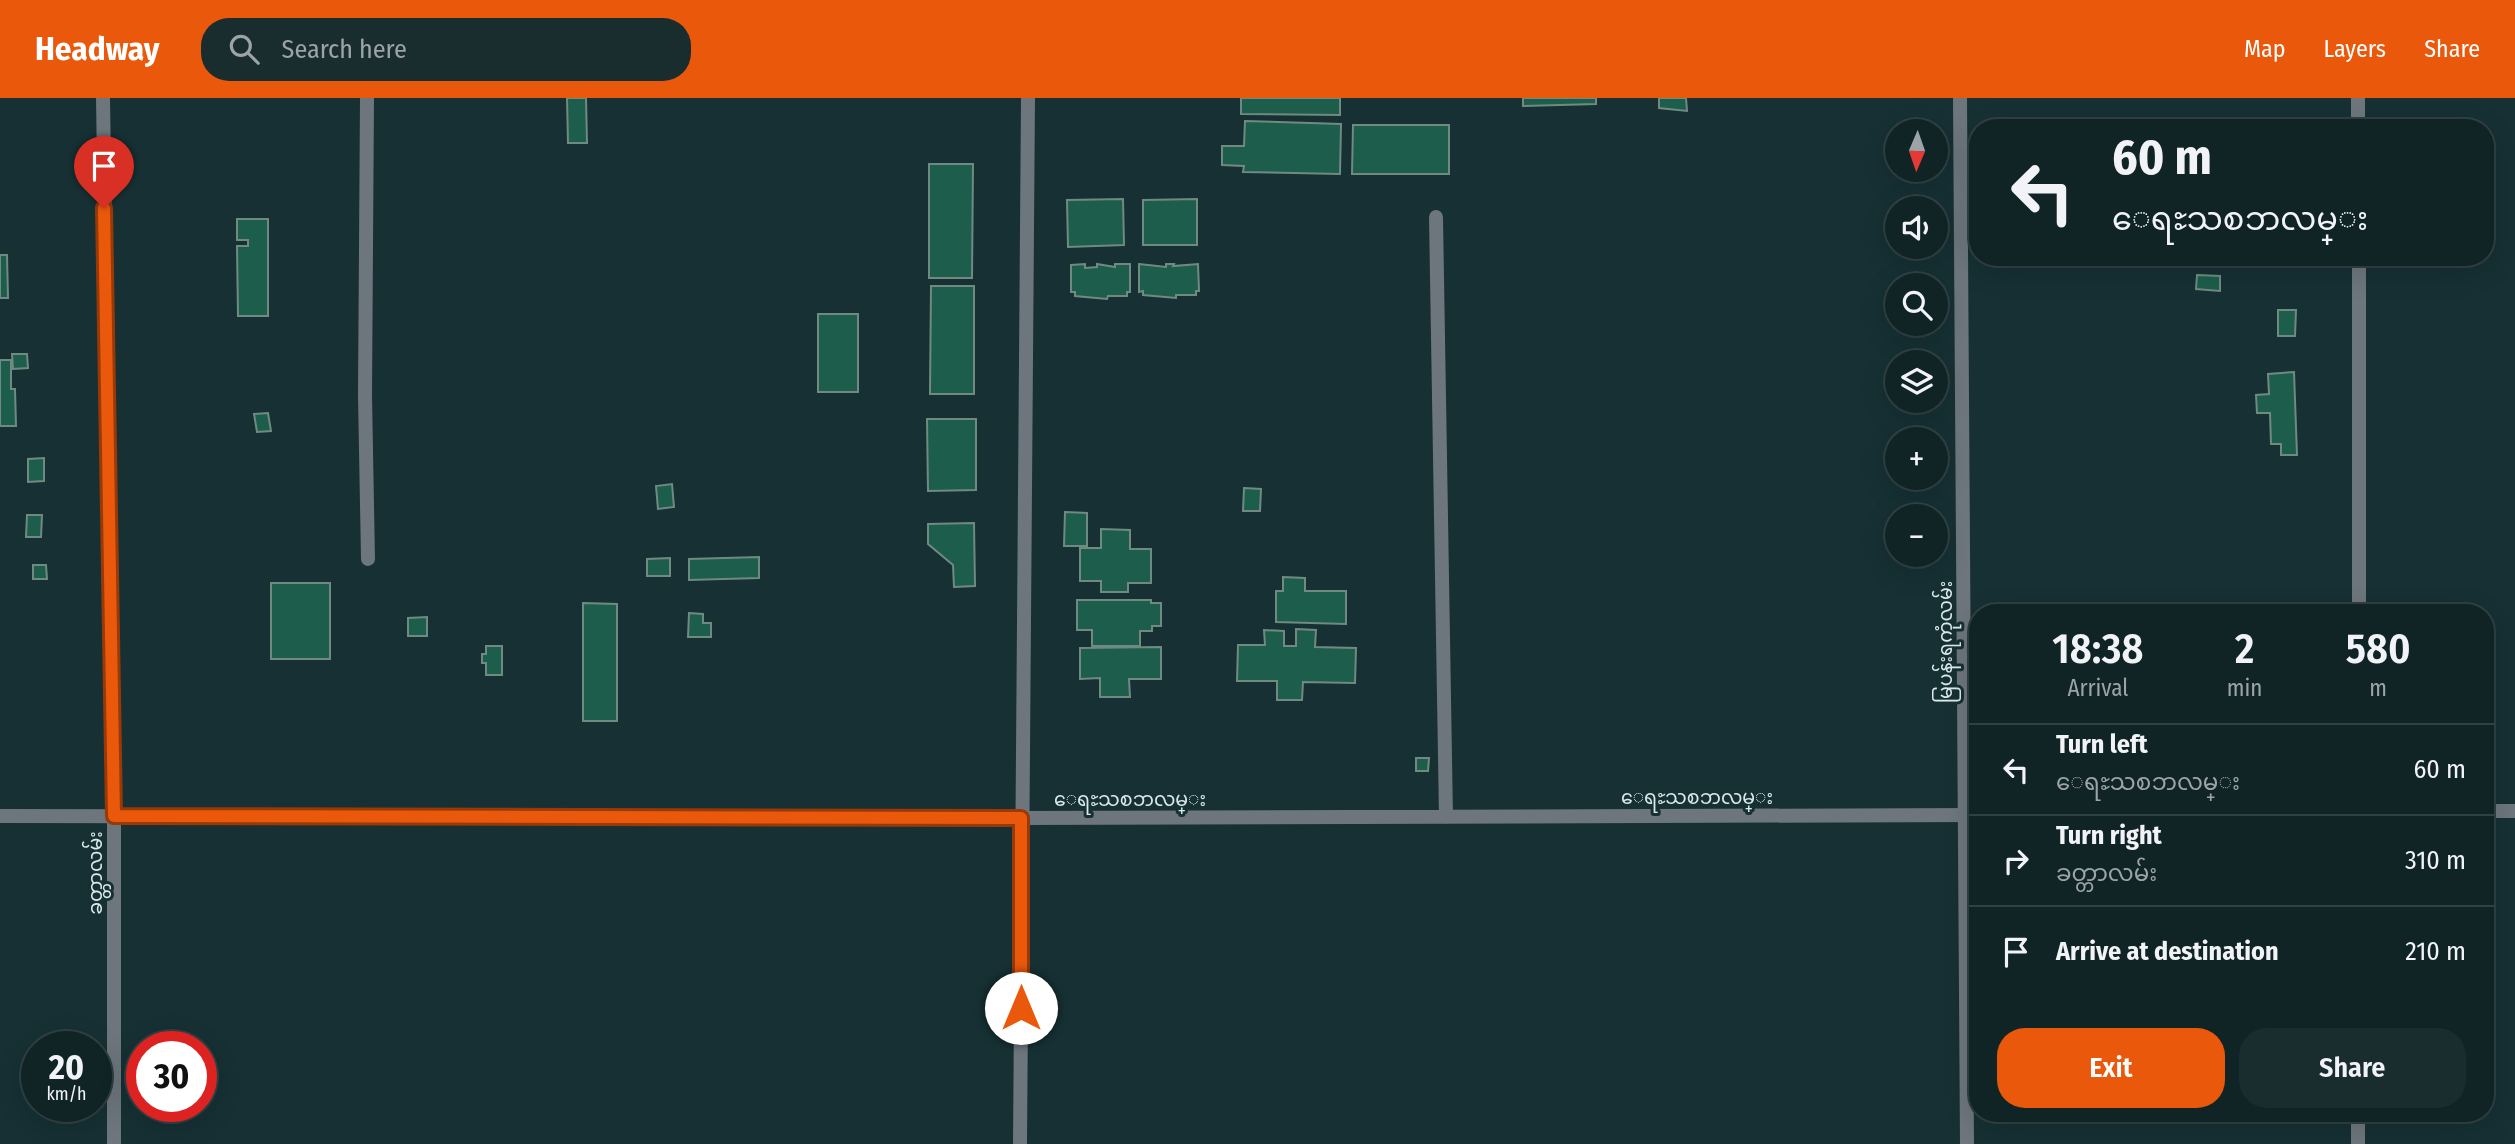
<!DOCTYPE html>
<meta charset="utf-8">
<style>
body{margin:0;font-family:"Fira Sans Condensed","Noto Sans Myanmar",sans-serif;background:#192c2e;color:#f1f3f6;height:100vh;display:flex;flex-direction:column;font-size:26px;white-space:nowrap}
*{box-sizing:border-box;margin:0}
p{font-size:23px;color:#9ca4a7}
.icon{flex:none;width:38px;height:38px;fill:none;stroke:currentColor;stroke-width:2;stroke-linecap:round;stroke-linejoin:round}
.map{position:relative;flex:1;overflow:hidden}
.details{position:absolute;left:1969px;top:506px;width:525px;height:518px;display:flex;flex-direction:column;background:#102426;border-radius:28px;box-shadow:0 7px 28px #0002,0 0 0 2px #304143}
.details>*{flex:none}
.guide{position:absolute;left:1969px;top:21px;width:525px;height:147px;border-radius:28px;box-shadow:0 7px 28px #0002,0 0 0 2px #304143;background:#102426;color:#f1f3f6;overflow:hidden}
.needle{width:46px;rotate:182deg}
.fabs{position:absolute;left:1885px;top:21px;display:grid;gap:14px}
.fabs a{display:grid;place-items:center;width:63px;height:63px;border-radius:50%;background:#102426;box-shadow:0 7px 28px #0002,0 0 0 2px #304143;font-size:35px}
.speed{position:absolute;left:21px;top:933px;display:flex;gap:14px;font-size:35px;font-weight:700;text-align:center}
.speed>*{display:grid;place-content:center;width:91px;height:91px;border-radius:50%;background:#102426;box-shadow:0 7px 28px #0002,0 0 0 2px #304143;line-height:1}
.speed small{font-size:18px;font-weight:400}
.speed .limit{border:10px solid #d22;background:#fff;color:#111}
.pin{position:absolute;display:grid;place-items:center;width:60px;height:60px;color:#fff;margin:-72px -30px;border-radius:50% 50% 50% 0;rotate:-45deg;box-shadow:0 0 7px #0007}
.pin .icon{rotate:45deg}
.me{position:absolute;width:77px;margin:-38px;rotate:0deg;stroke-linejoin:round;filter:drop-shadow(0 0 5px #0008)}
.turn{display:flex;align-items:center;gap:24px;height:147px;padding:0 28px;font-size:32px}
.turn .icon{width:91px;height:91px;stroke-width:2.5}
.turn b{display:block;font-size:49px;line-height:60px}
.eta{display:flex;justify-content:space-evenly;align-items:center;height:119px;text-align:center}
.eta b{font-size:42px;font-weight:600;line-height:49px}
.button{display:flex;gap:14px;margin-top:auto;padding:14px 28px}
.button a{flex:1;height:80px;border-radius:28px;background:#ea580c;color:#fff;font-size:28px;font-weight:600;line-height:80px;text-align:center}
.button a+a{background:#192c2e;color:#f1f3f6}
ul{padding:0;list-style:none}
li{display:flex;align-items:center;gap:21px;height:91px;padding:0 28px;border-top:2px solid #304143}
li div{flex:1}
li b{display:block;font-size:26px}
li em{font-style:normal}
header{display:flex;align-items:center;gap:42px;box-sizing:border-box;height:98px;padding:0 35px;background:#ea580c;color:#fff}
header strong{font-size:33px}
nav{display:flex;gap:38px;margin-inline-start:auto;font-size:24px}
.search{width:490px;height:63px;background:#192c2e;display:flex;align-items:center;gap:18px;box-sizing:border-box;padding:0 24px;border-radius:28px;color:#9ca4a7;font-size:26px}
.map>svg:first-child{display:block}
</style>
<header>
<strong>Headway</strong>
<div class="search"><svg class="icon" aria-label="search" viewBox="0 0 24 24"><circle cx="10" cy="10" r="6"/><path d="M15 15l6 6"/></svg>Search here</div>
<nav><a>Map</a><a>Layers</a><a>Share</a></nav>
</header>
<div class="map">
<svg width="2515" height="1046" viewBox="0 0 2515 1046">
<rect width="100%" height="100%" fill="#163033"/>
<path fill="#1c5d4b" stroke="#708a81" stroke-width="2" d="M567,0H586L587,45H568Z
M1241,0H1340V17L1241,16Z
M1523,0H1596V6L1523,8Z
M1659,0H1686L1687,13L1659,10Z
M1245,23L1341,26L1340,76L1243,74L1244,68L1222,67V48H1244Z
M1353,27H1449V76H1352Z
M929,66H973L972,180H929Z
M1123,101L1124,147L1068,149L1067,102Z
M1197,101V147H1143V102Z
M237,121H268V218H238L237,148H248V142H237Z
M0,157H7L8,200H0Z
M1085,166V170L1097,169V166L1115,169V166H1130V194H1127V198H1108L1107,201L1075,198V194H1071V167Z
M1139,166L1166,169V166H1174L1173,168L1198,166L1199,193H1196V197H1176V200L1143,197V193L1139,194Z
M2197,177L2220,178V193L2196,191Z
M931,188H974V296H930Z
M2278,212H2296L2295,238H2278Z
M818,216H858V294H818Z
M12,256H27L28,270L13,271Z
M0,262H11V291H15L16,328H0Z
M2294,274L2297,357H2281V346H2271L2270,315H2257L2256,297L2269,296L2268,276Z
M268,315L271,333L257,334L254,316Z
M927,321H976V392L928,393Z
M44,360V383L28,384V361Z
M672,386L674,409L658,411L656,388Z
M1244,390L1261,391L1260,413H1243Z
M1065,414L1087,415V448H1064Z
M27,417H42L41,439H26Z
M974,425L975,488L954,489L953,467L928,446V426Z
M1101,431L1130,432V451H1151V485H1128V494H1101V483H1080V450H1101Z
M759,459V480L689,482V461Z
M670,460V478H647V461Z
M33,467H46L47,481H33Z
M1283,479L1305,480V493H1346V526L1276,524V493H1283Z
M271,485H330V561H271Z
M1077,502H1151V505H1161V528H1152V533H1140V548H1092V532H1077Z
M583,505L617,506V623H583Z
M689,515L703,516V525H711V539H688Z
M427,519V538H408V520Z
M1296,531L1316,532L1315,549L1356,550L1355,585L1303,584L1302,602H1277V583H1237L1238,547H1265L1264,532L1284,533V548H1296Z
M486,548H502V577H486V565H482V556H486Z
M1161,549V581H1129L1130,599H1100V580L1080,581V550Z
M1416,660H1429L1428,673H1416Z
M2485,742H2493V797H2485Z
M2485,828H2488L2490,944L2485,945Z"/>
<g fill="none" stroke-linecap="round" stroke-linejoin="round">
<path stroke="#6d767d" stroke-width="14" d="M367,0L365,297L368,461
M2358,0V30
M1436,119L1446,719
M2359,159V514
M2485,713H2515
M0,718L1021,720L1978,717
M1020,1046L1028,0
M2358,1046V1015"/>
<path stroke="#6d767d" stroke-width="14" d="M103,0L114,718V1046
M1960,0L1967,1046"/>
</g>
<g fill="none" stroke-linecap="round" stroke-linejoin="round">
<defs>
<path id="route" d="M104,110L114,718L1021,720V910"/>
</defs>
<use href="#route" stroke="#983908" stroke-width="18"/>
<use href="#route" stroke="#ea580c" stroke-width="12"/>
</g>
<g text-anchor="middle" stroke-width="6" stroke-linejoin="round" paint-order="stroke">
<g font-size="19" fill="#dae9eb" stroke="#163033">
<text transform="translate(1945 544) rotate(-90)" y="7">မြပန်းရကုံလမ်း</text>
<text x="1697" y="706">ေရႊသစၥာလမ္း</text>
<text x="1130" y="708">ေရႊသစၥာလမ္း</text>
<text transform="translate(95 775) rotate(-90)" y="7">ခတ္တာလမ်း</text>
</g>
</g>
</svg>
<div class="fabs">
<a><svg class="needle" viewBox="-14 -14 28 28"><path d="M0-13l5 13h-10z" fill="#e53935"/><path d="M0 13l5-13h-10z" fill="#9ca4a7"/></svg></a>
<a><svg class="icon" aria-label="sound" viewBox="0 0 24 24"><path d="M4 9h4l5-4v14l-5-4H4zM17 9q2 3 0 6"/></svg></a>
<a><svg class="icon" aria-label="search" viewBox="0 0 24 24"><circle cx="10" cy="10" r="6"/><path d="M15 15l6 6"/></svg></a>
<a><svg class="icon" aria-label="layers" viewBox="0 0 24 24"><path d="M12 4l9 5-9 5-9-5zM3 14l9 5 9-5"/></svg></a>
<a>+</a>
<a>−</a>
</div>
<div class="speed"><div>20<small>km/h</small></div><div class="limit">30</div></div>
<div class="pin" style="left:104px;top:110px;background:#d93025"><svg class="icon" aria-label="arrive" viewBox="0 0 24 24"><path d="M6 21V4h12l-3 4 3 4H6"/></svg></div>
<svg class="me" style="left:1021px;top:910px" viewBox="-20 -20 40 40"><circle r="19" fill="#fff"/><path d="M0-13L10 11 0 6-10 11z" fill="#ea580c"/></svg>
<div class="guide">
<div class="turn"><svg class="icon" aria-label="left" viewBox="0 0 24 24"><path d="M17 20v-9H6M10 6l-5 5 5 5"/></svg><div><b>60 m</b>ေရႊသစၥာလမ္း</div></div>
</div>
<section class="details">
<div class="eta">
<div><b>18:38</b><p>Arrival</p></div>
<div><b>2</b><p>min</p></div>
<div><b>580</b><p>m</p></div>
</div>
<ul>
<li><svg class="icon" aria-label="left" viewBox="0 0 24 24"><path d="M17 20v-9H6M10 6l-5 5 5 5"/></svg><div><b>Turn left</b><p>ေရႊသစၥာလမ္း</p></div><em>60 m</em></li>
<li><svg class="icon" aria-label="right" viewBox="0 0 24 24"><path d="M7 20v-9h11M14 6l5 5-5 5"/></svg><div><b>Turn right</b><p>ခတ္တာလမ်း</p></div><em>310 m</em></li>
<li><svg class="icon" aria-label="arrive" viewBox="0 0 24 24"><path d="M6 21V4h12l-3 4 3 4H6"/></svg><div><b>Arrive at destination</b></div><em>210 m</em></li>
</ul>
<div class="button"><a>Exit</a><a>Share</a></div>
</section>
</div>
